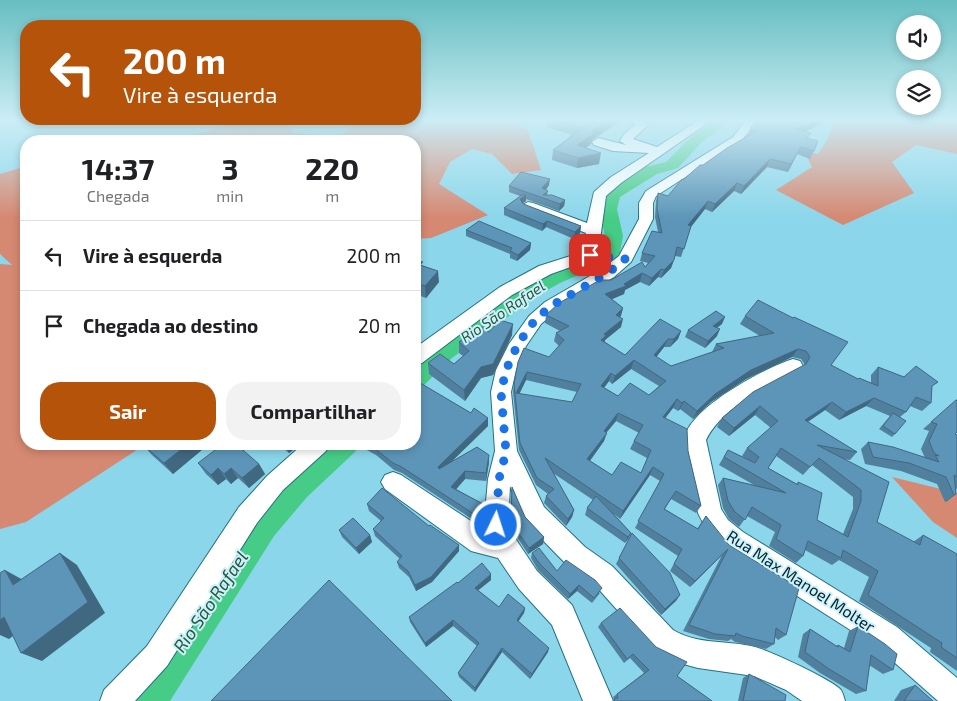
<!DOCTYPE html>
<html lang="pt">
<meta charset="utf-8">
<style>
body{margin:0;font-family:"Exo 2",sans-serif;background:#f2f2f2;color:#202124;height:100vh;display:flex;flex-direction:column;font-size:19px;white-space:nowrap}
*{box-sizing:border-box;margin:0}
p{font-size:16px;color:#757577}
.icon{flex:none;width:28px;height:28px;fill:none;stroke:currentColor;stroke-width:2;stroke-linecap:round;stroke-linejoin:round}
.map{position:relative;flex:1;overflow:hidden}
.details{position:absolute;left:20px;top:135px;width:401px;height:315px;display:flex;flex-direction:column;background:#fff;border-radius:20px;box-shadow:0 2px 8px #0003}
.details>*{flex:none}
.banner{position:absolute;left:20px;top:20px;width:401px;height:105px;border-radius:20px;box-shadow:0 2px 8px #0003;background:#b45309;color:#fff;overflow:hidden}
.fabs{position:absolute;left:896px;top:15px;display:grid;gap:10px}
.fabs a{display:grid;place-items:center;width:45px;height:45px;border-radius:50%;background:#fff;box-shadow:0 2px 8px #0003;font-size:25px}
.pin{position:absolute;display:grid;place-items:center;width:42px;height:42px;color:#fff;margin:-21px;border-radius:10px;box-shadow:0 2px 8px #0006}
.me{position:absolute;width:55px;margin:-28px;rotate:4deg;stroke-linejoin:round;filter:drop-shadow(0 0 4px #0008)}
.turn{display:flex;align-items:center;gap:18px;height:105px;padding:0 20px;font-size:22px}
.turn .icon{width:65px;height:65px;stroke-width:2.5}
.turn b{display:block;font-size:35px;line-height:42px}
.eta{display:flex;justify-content:space-evenly;align-items:center;height:85px;text-align:center}
.eta b{font-size:30px;font-weight:700;line-height:35px}
.button{display:flex;gap:10px;margin-top:auto;padding:10px 20px}
.button a{flex:1;height:58px;border-radius:20px;background:#b45309;color:#fff;font-size:20px;font-weight:700;line-height:58px;text-align:center}
.button a+a{background:#f2f2f2;color:#202124}
ul{padding:0;list-style:none}
li{display:flex;align-items:center;gap:15px;height:70px;padding:0 20px;border-top:1px solid #e0e0e0}
li div{flex:1}
li b{display:block;font-size:19px}
li em{font-style:normal}
.map>svg:first-child{display:block}
</style>
<div class="map">
<svg width="957" height="701" viewBox="0 0 957 701">
<rect width="100%" height="100%" fill="#8bd6ea"/>
<path fill="#d58872" d="M246,120H283L293,133L339,137L355,124L344,120H524L516,124L528,130L541,170L512,174L492,154L472,149L450,162L439,184L488,215L431,238L415,239V141H173Z
M834,120H957V154L916,145L892,162L914,193L843,225L776,190L812,167L803,150L818,154L827,140Z
M26,166V444H146L26,522L0,529V264L12,265L0,254V174Z
M892,477L957,493V538L933,522Z"/>
<g fill="none" stroke-linecap="round" stroke-linejoin="round">
<path fill="#47cc87" fill-rule="evenodd" d="M715,120H731L702,142L678,168L657,174L620,197L617,209L623,236L620,253L609,266L590,270L560,283L535,297L452,358L424,385L415,388V364L436,346L519,287L546,273L578,261L596,257L601,252L605,236L599,209L606,191L645,167L666,162L692,136Z
M326,444H359L355,452L307,497L274,536L170,701H127L132,687L252,514L287,479Z"/>
<defs>
<path id="minor" d="M631,120H643L648,125L633,139L657,147L699,120H712L621,183L606,196L598,255L596,258L551,274L512,295L422,363L415,365V348L500,287L539,266L583,252L586,233L523,209L521,206L528,202L533,203L587,223L594,192L611,177L649,153L613,151L594,145L592,142L598,138L626,145L620,141L624,134L635,125Z
M746,120H758L741,141L656,196L653,203V219L631,262L614,277L557,310L541,324L526,346L516,370L511,392L517,451L544,507L585,547L612,566L673,630C698,645 728,640 755,647C770,651 832,680 841,690C843,693 844,698 845,701H802L786,690L754,676L698,668L676,662L653,650L594,584L567,565L526,523L510,486L508,524L515,538L537,571L572,605L613,701H583L552,625L519,589L498,558L471,551L385,489L381,482L385,475L393,472L401,475L486,531L484,525L488,479L495,451L491,392L496,370L509,344L529,316L545,302L602,269L619,256L639,219V203L646,191L733,137Z
M793,359L800,361L803,366L800,371C767,387 723,406 706,440L721,509L728,520L743,532L897,627L957,678V701H938L877,647L725,550C713,539 705,528 698,513C694,493 685,461 684,442C684,410 767,367 793,359Z
M303,444H329L326,451L283,490L257,523L167,666L135,701H100L104,690L147,646L239,507L267,476Z"/>
</defs>
<use href="#minor" stroke="#227184" stroke-width="2"/>
<use href="#minor" fill="#fff" fill-rule="evenodd"/>
</g>
<path fill="#50809e" fill-rule="evenodd" d="M548,120H622L592,140L591,144L585,148L599,164L577,168L552,160L553,150L572,135L547,127Z
M821,124L804,132L808,138L814,151L810,159L797,154L788,172L767,167L741,194L734,191L712,212L705,209L691,227L681,257L675,256L671,268L661,278L658,277L649,286L640,282L625,290L624,294L612,299L623,308L620,317L621,327L605,340V342L625,355L681,331L678,339L670,347H664L656,357L671,366L712,352L716,344L760,336L740,324L745,316L831,365L858,379L859,378L871,383V375L878,367L932,388L931,403L922,411L910,406L906,412L900,417L895,434L892,437L879,429L890,416L866,406L839,420L825,410L808,422L857,452L850,460L843,459L889,482L877,522L913,542L923,535L957,578V671L930,652L931,648L859,601L869,577L839,560L832,565L805,550L803,556L796,563L769,546L775,532L747,516L739,527L729,519L723,508L718,485L723,478L754,485L719,465L723,458L728,450L747,459L742,456L747,448L771,428L755,415L729,436L717,427L722,418L805,365L801,359L792,357L746,379L711,402L693,419L680,409L678,411L673,408L665,418L688,451L701,506L696,513L671,499L665,509L697,529L706,516L786,635L778,640L775,637L774,644L766,649L735,642L731,639L728,641L709,639L683,631L722,555L690,587L670,571L678,556L635,528L660,481L650,475L620,519L614,514L631,533L628,539L625,543L585,515L587,508L593,500L553,473L574,510L572,517L566,526L544,503L546,496L548,494L536,485L519,450L513,392L514,384L518,362L549,357L559,346L554,341L556,333L560,331L545,323L546,315L611,280L645,267L648,263L640,261L642,253L658,232L655,217L656,201L658,193L668,196L683,180L703,165L747,136L750,129ZM631,369L659,386L649,395L618,396L604,388L609,381L612,384ZM526,380L577,392L572,402L519,394ZM616,421L639,433L634,441L630,449L647,458L641,473L612,475L590,461L604,441L606,433ZM776,456L803,475L812,465L853,497V509L843,534L817,520L798,482L797,484L768,468Z
M549,185L546,190L548,191L547,195L565,200L564,206L559,211L526,199V201L522,203L581,226L580,233L574,239L546,227L542,231L504,215V208L520,196L509,192V186Z
M466,230L531,243L530,250L517,261L510,258V254L466,236Z
M415,260L423,266L439,282L426,298L415,294Z
M722,324L717,328V336L705,348L685,337L688,330Z
M489,332L512,335L493,375L481,378L465,401L429,374L428,363L454,364L463,356L459,353V342Z
M415,380L471,413L488,418V426L451,462H489L486,481L465,479L456,489L483,504V511L478,523L402,473L394,470L376,455L363,448L362,444H415Z
M957,400L955,434L957,435V489L955,488L956,494L947,501L945,502L937,484L901,471L865,464L861,449L868,442L925,458L921,449L929,431L923,429Z
M209,444L173,474L152,455L143,445Z
M278,444H301L289,453Z
M198,463L259,464L265,474L249,488L238,478L231,484L226,479L218,485L206,474Z
M512,487L525,517L544,537L543,544L528,554L517,537L510,524Z
M367,504L429,526L459,545V551L432,582L416,591L409,577L399,568L397,562L400,559L375,536L373,529L381,521L369,511Z
M339,530L370,535L372,542L359,554L342,537Z
M632,533L680,595L661,615L616,564Z
M532,553L557,571L600,593L592,603L577,591L568,599L538,570L531,558Z
M491,580L478,590L499,607L525,608L524,613L518,621L548,652L530,679L502,652L475,692L459,677L458,673L477,646L453,626L426,647L410,622L409,617L458,583Z
M601,623L677,676L712,701H612L614,699L613,697L617,694L644,673L630,658L624,663L598,627Z
M858,626L893,670L883,674L869,665L866,691L856,694L820,673L798,657L803,634L810,629L836,646L838,645L844,648L849,631Z
M749,674L785,701H738L743,678Z
M915,685L933,701H894L901,690Z"/>
<path fill="#416881" d="M608,120H622L592,140L591,144L575,156L577,145L593,130Z
M818,120H823L821,124L792,137L796,129Z
M801,147L797,154L788,172L791,164Z
M601,153L599,164L577,168L578,158Z
M770,159L767,167L741,194L744,186Z
M550,179L549,185L542,195V188Z
M737,183L734,191L712,212L715,204Z
M526,195V201L519,206L520,199Z
M565,200L564,206L559,211L560,204Z
M708,201L705,209L685,234L688,225Z
M547,221L546,227L542,231L543,224Z
M581,226L580,233L574,239L575,232Z
M531,243L530,250L517,261L518,255Z
M674,260L671,268L661,278L664,270Z
M661,269L658,277L649,286L652,278Z
M438,271L439,282L426,298L425,286Z
M642,273L640,282L625,290L624,294L603,303L605,294Z
M623,308L621,316L614,323L616,315Z
M725,317L722,324L710,332L713,326Z
M623,319L621,327L605,340L604,344L599,348L604,334Z
M513,324L512,335L493,375L481,378L465,401L464,390Z
M720,329L717,336L705,348L708,341Z
M681,331L678,339L670,347L674,339Z
M668,339L664,347L651,364L654,355Z
M798,349L792,357L746,379L711,402L693,419L697,411L715,394L751,370Z
M634,360L631,369L612,384L615,376Z
M527,372L526,380L516,401V393Z
M611,373L609,381L599,394L601,386Z
M874,398L866,406L839,420L846,412Z
M677,399L673,408L660,425L663,417Z
M684,401L680,409L678,411L682,403Z
M832,402L825,410L798,428L805,420Z
M760,406L755,415L729,436L734,428Z
M618,413L616,421L601,439L604,431Z
M488,418V426L438,475V467Z
M607,433L604,441L585,467L587,459Z
M188,444H209L173,474L164,463Z
M287,444H301L289,453L285,445Z
M489,455V462L486,481V473Z
M259,464L265,474L249,488L242,478Z
M653,467L650,475L620,519L623,511Z
M218,468L226,479L218,485L211,475Z
M231,468L238,478L231,484L224,474Z
M465,471V479L452,494L451,487Z
M956,494L947,501L945,502L954,495Z
M483,504V511L478,523L477,516Z
M574,510L572,517L566,526L568,519Z
M631,533L628,539L625,543L628,537Z
M370,535L372,542L359,554L356,548Z
M544,537L543,544L528,554L529,548Z
M459,545V551L432,582L416,591L415,585Z
M728,549L690,587L695,581Z
M60,553L77,565L105,613L42,661L21,653Z
M5,570L25,581L13,585Z
M491,574V580L475,593V588Z
M579,585L577,591L568,599L570,594Z
M680,595L676,601L661,615L665,609Z
M525,608L524,613L516,625L517,620Z
M4,617L25,627L9,639L0,635V620Z
M453,620V626L426,647L425,643Z
M502,648V652L475,692V688Z
M549,648L548,652L530,679L532,674Z"/>
<path fill="#5d95b8" stroke="#416881" fill-rule="evenodd" d="M557,120H608L593,130V134L577,145L601,153L578,158L553,150L583,128Z
M757,120H818L796,129L811,133L807,138L818,141L814,151L801,147L791,164L770,159L744,186L737,183L715,204L708,201L688,225L691,226L684,249L677,247L674,260L664,270L661,269L652,278L642,273L624,284L626,286L605,294L623,308L616,315L623,319L604,334L606,336L601,340L625,355L660,319L681,331L674,339H668L654,355L671,366L724,348L716,344L774,333L745,316L758,300L793,318L794,317L848,342L831,365L858,379L859,378L878,386V367L904,377L916,366L938,382L932,386L931,403L916,397L906,412L874,398L846,412L832,402L805,420L857,452L817,445L889,482L877,522L920,545L923,535L957,554V658L941,647L942,643L868,595L878,571L843,550L841,558L808,541L803,556L776,539L781,525L752,507L745,520L735,512L728,501L723,478L786,493L724,457L728,450L755,463L759,457L747,448L778,421L760,406L734,428L722,418L753,392L806,364L810,357L806,351L798,349L751,370L715,394L697,411L684,401L682,403L677,399L663,417L687,429L688,451L701,506L676,491L664,509L698,529L706,516L729,545L799,588L786,635L776,628L774,644L742,636L736,633L735,636L715,634L689,625L728,549L695,581L674,564L682,549L638,521L664,474L653,467L623,511L545,458L574,510L568,519L546,496L554,489L537,478L520,443L514,384L518,362L524,348L549,357L564,340L556,333L569,326L546,315L559,303L600,280H611L642,262L645,267L655,256L642,253L652,231L662,233L657,209L658,193L668,196L682,179L683,180L700,165H703L727,148L757,131L750,129ZM634,360L666,381L649,395L630,383L618,396L601,386L611,373L615,376ZM527,372L581,384L572,402L516,393ZM618,413L643,425L634,441L651,450L641,473L621,462L612,475L587,459L607,433L604,431ZM781,448L810,467L819,458L861,490V501L848,537L817,520L822,493L798,482V485L768,468Z
M521,172L550,179L542,188L548,191L543,195H552L565,200L560,204L509,186Z
M522,195H526L520,199L523,204L581,226L575,232L547,221L543,224L504,208Z
M479,221L531,243L518,255L510,251L512,248L466,230Z
M415,260L423,262L420,265L438,271L425,286L415,283Z
M716,311L725,317L713,326L720,329L708,341L688,330Z
M500,320L513,324L493,364L481,367L464,390L428,363L440,354L454,364L469,351L459,342L481,326L489,332Z
M415,380L471,413L474,408L488,418L438,467L439,469L477,447L489,455L486,473L465,471L451,487L483,504L477,516L400,466L393,463L374,448L367,444H415V412L420,409L415,406Z
M956,400H957V432L955,434L957,435V477L954,475L956,494L954,495L946,477L909,463L873,457L868,442L893,447L939,462L935,455L939,456L934,453L929,441L937,424L931,422Z
M893,413L906,421L895,434L883,426Z
M144,444H188L164,463L143,445Z
M223,444H236L259,464L242,478L231,468L224,474L218,468L211,475L198,463Z
M512,487L525,517L544,537L529,548L517,531L511,517Z
M382,488L429,526L430,525L459,545L431,577L415,585L408,571L397,562L402,556L373,529L384,518L367,504Z
M596,496L631,533L628,537L587,508Z
M353,518L370,535L356,548L339,530Z
M632,533L670,573L680,595L665,609L619,558Z
M539,548L557,571L566,560L595,580L602,588L594,598L579,585L570,594L540,564L532,553Z
M60,553L88,602L21,653L4,617L0,620V573L5,570L13,585Z
M482,563L491,574L475,588L499,607L508,594L525,608L517,620L549,648L532,674L502,648L475,688L458,673L479,643L453,620L425,643L409,617L457,582L458,583Z
M329,580L452,701H211Z
M620,608L656,647L687,662L677,676L712,701H615L614,699L618,698L617,694L649,670L633,654L627,659L601,623Z
M858,626L885,644L897,654L893,670L871,655L866,691L829,669L805,652L810,629L838,647V645L850,652Z
M749,674L786,695L785,701H743Z
M915,685L933,701H904Z"/>
<linearGradient id="sky" x2="0" y2="1"><stop stop-color="#67bec1"/><stop offset="0.55" stop-color="#cbedf6"/><stop offset="1" stop-color="#cbedf6" stop-opacity="0"/></linearGradient>
<rect width="957" height="218" fill="url(#sky)"/>
<g fill="none" stroke-linecap="round" stroke-linejoin="round">
<path stroke="#1a73e8" stroke-width="9" stroke-dasharray="0 16.2" d="M496,525L499,479L506,452L501,392L506,370L518,344L535,320L551,306L608,273L625,259L590,255"/>
</g>
<g text-anchor="middle" stroke-width="4" stroke-linejoin="round" paint-order="stroke">
<g font-size="15" font-style="italic" fill="#25593c" stroke="#cdf1fb">
<text transform="translate(503 312) rotate(-34)" y="5">Rio São Rafael</text>
</g>
<g font-size="16" fill="#03242b" stroke="#cdf1fb">
<text transform="translate(801 581) rotate(33)" y="6">Rua Max Manoel Molter</text>
</g>
<g font-size="18" font-style="italic" fill="#25593c" stroke="#cdf1fb">
<text transform="translate(211 602) rotate(-56)" y="6">Rio São Rafael</text>
</g>
</g>
</svg>
<div class="fabs">
<a><svg class="icon" aria-label="sound" viewBox="0 0 24 24"><path d="M4 9h4l5-4v14l-5-4H4zM17 9q2 3 0 6"/></svg></a>
<a><svg class="icon" aria-label="layers" viewBox="0 0 24 24"><path d="M12 4l9 5-9 5-9-5zM3 14l9 5 9-5"/></svg></a>
</div>
<div class="pin" style="left:590px;top:255px;background:#d93025"><svg class="icon" aria-label="arrive" viewBox="0 0 24 24"><path d="M6 21V4h12l-3 4 3 4H6"/></svg></div>
<svg class="me" style="left:496px;top:525px" viewBox="-20 -20 40 40"><circle r="17" fill="#1a73e8" stroke="#fff" stroke-width="3"/><path d="M0-11L8 9 0 5-8 9z" fill="#fff"/></svg>
<div class="banner">
<div class="turn"><svg class="icon" aria-label="left" viewBox="0 0 24 24"><path d="M17 20v-9H6M10 6l-5 5 5 5"/></svg><div><b>200 m</b>Vire à esquerda</div></div>
</div>
<section class="details">
<div class="eta">
<div><b>14:37</b><p>Chegada</p></div>
<div><b>3</b><p>min</p></div>
<div><b>220</b><p>m</p></div>
</div>
<ul>
<li><svg class="icon" aria-label="left" viewBox="0 0 24 24"><path d="M17 20v-9H6M10 6l-5 5 5 5"/></svg><div><b>Vire à esquerda</b></div><em>200 m</em></li>
<li><svg class="icon" aria-label="arrive" viewBox="0 0 24 24"><path d="M6 21V4h12l-3 4 3 4H6"/></svg><div><b>Chegada ao destino</b></div><em>20 m</em></li>
</ul>
<div class="button"><a>Sair</a><a>Compartilhar</a></div>
</section>
</div>
